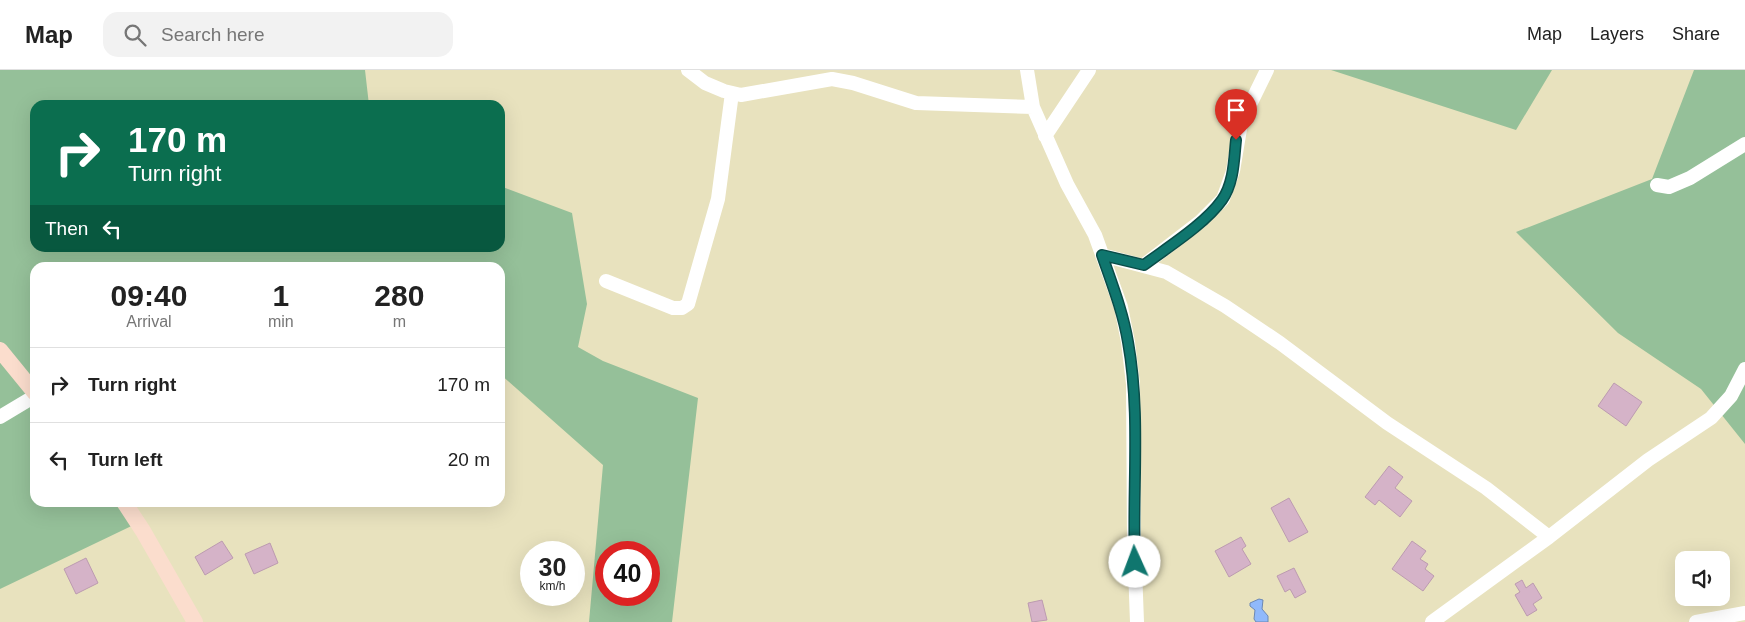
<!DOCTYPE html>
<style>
body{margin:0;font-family:Helvetica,sans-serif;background:#f2f2f2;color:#222;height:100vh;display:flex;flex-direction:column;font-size:19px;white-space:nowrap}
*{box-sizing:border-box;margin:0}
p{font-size:16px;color:#767676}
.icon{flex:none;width:28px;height:28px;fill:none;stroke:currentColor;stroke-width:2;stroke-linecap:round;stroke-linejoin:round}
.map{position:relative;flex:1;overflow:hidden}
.sheet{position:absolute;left:30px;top:192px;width:475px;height:245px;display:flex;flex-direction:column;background:#fff;border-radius:15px;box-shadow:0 5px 20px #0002}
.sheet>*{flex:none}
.banner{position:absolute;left:30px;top:30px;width:475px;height:152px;border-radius:15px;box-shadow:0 5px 20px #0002;background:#0b6e4f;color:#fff;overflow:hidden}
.fabs{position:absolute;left:1675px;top:481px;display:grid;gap:10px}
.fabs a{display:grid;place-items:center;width:55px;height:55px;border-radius:10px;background:#fff;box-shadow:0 5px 20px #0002;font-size:25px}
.speed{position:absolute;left:520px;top:471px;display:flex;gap:10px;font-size:25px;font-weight:700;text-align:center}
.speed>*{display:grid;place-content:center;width:65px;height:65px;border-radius:50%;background:#fff;box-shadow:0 5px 20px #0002;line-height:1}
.speed small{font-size:12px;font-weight:400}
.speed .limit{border:8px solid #d22;background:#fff;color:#111}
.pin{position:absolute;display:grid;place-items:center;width:42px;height:42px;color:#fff;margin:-51px -21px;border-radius:50% 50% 50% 0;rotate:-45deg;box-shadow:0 0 5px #0007}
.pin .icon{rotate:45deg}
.me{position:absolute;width:55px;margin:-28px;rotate:358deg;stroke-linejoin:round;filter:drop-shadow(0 0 4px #0008)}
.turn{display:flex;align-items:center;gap:18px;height:105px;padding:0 15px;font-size:22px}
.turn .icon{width:65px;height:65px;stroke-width:2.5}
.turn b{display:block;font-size:35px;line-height:42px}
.then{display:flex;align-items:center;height:48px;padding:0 15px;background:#0003;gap:10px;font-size:19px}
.eta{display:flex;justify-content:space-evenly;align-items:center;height:85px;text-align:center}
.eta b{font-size:30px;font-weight:700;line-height:35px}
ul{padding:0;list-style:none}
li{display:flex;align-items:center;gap:15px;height:75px;padding:0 15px;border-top:1px solid #e0e0e0}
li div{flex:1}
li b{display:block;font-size:19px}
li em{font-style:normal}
header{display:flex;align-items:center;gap:30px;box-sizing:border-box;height:70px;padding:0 25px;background:#fff;border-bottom:1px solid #e0e0e0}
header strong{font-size:24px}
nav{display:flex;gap:28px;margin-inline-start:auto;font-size:18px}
.search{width:350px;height:45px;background:#f2f2f2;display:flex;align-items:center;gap:12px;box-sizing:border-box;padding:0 18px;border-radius:15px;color:#767676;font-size:19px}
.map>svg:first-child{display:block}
</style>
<header>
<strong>Map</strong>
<div class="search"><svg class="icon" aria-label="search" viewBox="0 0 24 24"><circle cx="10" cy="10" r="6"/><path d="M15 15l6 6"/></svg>Search here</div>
<nav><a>Map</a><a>Layers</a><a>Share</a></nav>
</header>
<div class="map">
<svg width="1745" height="552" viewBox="0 0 1745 552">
<rect width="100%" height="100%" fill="#e8e2be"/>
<path fill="#95c099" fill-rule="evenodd" d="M0,0H365L369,35H35V178H500V116L572,143L587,234L578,277L603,291L698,328L672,552H589L603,395L500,304V198H35V432L132,433L144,450L0,519ZM606,482H649V525H606Z
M1331,0H1552L1516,60Z
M1694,0H1745V374L1701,319L1618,263L1516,162L1652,109Z"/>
<path fill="#90b9fb" stroke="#6c88b3" d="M1259,529L1263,530L1262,539L1268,546V552H1256L1254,549L1255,540L1250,536V533Z"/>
<path fill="#d5b3c8" stroke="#bc9bb0" d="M1614,313L1642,332L1626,356L1598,336Z
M1389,396L1403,407L1395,418L1412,431L1400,447L1379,430L1375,435L1365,427Z
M1289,428L1308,462L1289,472L1271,438Z
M1241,467L1246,476L1242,479L1251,494L1229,507L1215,481Z
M222,471L233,488L205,505L195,487Z
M1412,471L1426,481L1420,489L1428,494L1425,499L1434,506L1423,521L1392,499Z
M270,473L278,493L254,504L245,484Z
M86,488L98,513L76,524L64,499Z
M1294,498L1306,522L1295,528L1290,519L1285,522L1277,506Z
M1522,510L1526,518L1533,513L1542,528L1533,534L1537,540L1527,546L1515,525L1520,522L1515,514Z
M1042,530L1047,550L1032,552L1028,533Z"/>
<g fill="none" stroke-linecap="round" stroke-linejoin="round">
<path stroke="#fff" stroke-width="14" d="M688,0L705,13L724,21L741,25L832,9L853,13L916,33L1033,37
M1027,0L1033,37L1067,114L1095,165L1121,237L1128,272L1133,314L1134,472L1137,552
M1045,66L1089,0
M1657,115L1669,117L1690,108L1745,74
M1102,185L1166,202L1225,236L1280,273L1387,353L1486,418L1549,467
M1144,195L1201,151L1223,129L1233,101L1241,53L1267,0
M606,211L673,238H682L688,234L718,129L732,23
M0,347L35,326
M1432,552L1549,467L1648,390L1711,348L1731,326L1745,299
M1696,552L1745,543"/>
<path stroke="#fbddcd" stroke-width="16" d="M0,280L35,323
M124,432L143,461L195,552"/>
</g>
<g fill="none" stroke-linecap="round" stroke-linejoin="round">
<defs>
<path id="route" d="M1135,492C1132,420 1141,344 1128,272C1123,242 1112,214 1102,185L1144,195C1168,177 1205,154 1222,130C1234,113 1234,89 1236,70"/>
</defs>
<use href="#route" stroke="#0a4d48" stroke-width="12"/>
<use href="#route" stroke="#0f766e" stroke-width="9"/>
</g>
</svg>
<div class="fabs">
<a><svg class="icon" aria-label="sound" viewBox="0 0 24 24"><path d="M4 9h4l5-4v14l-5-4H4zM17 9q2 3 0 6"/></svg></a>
</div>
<div class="speed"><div>30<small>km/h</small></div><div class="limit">40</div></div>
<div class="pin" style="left:1236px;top:70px;background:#d93025"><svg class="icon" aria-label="arrive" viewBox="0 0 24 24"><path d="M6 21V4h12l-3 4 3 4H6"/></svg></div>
<svg class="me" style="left:1135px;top:492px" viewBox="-20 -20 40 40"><circle r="19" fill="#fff"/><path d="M0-13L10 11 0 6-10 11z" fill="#0f766e"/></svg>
<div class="banner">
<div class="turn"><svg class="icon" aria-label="right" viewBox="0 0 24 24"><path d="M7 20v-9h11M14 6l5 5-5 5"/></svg><div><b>170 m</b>Turn right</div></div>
<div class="then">Then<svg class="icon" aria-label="left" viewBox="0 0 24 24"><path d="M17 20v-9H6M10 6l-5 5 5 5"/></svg></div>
</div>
<section class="sheet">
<div class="eta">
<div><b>09:40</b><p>Arrival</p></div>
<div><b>1</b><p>min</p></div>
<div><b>280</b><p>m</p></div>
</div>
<ul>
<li><svg class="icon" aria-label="right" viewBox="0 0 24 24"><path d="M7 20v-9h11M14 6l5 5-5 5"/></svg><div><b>Turn right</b></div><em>170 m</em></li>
<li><svg class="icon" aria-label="left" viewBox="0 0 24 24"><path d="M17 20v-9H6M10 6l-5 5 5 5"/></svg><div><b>Turn left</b></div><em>20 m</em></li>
</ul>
</section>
</div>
